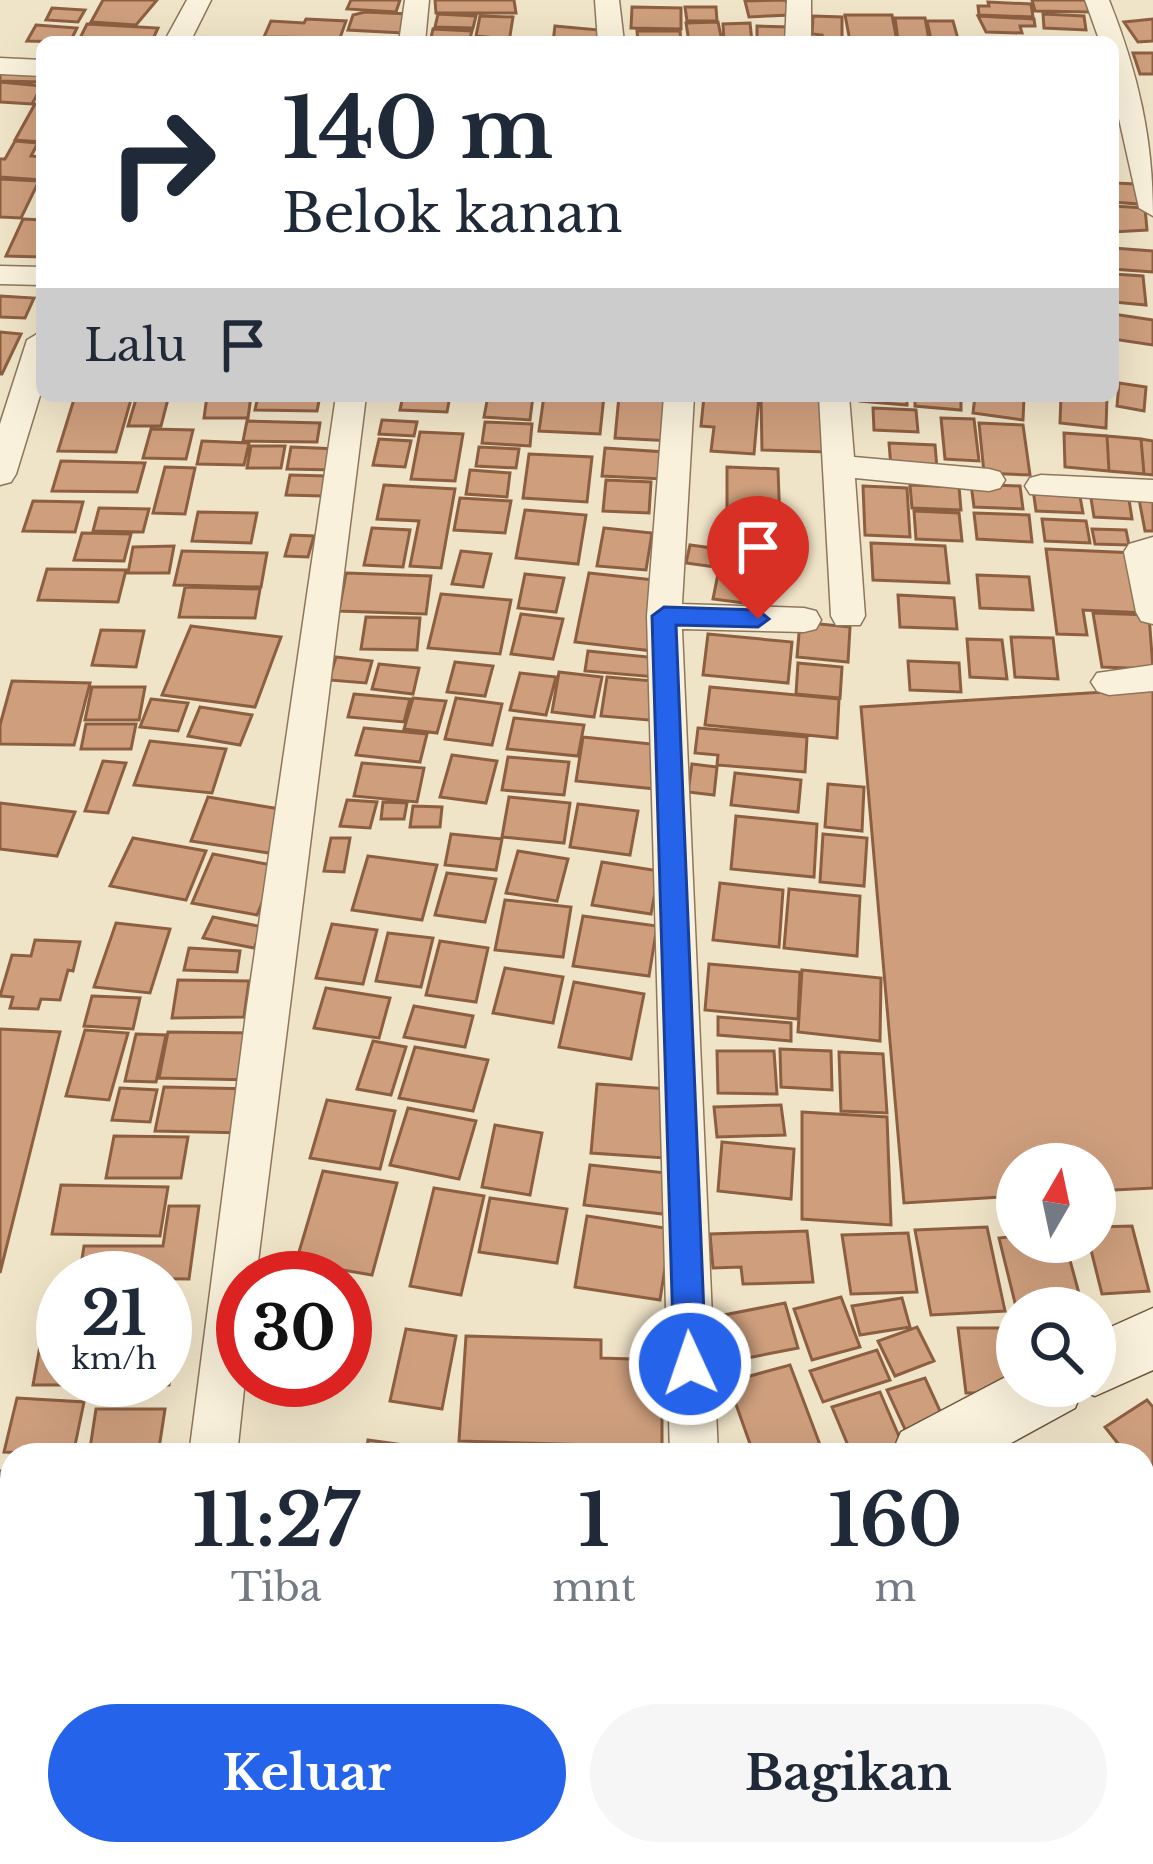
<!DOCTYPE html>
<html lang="id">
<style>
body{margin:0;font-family:"Libre Baskerville",serif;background:#f6f6f7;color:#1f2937;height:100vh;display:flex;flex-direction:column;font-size:45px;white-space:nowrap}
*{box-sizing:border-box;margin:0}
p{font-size:39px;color:#747a83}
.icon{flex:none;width:66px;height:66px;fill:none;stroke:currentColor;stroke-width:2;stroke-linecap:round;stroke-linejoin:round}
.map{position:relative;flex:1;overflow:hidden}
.details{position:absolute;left:0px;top:1443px;width:1155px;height:423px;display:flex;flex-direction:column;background:#fff;border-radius:36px 36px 0 0;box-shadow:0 12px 48px #0002}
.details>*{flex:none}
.hud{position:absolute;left:36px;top:36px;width:1083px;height:366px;border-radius:18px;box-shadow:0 12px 48px #0002;background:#fff;color:#1f2937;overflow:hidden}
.needle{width:78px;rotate:9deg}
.tools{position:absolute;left:996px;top:1143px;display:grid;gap:24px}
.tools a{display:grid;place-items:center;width:120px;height:120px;border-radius:50%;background:#fff;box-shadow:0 12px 48px #0002;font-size:60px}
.speed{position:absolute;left:36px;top:1251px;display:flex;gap:24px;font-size:60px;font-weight:700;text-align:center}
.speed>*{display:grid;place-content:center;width:156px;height:156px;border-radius:50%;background:#fff;box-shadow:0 12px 48px #0002;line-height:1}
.speed small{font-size:30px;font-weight:400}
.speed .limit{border:18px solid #d22;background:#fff;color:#111}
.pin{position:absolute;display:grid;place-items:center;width:102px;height:102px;color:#fff;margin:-123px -51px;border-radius:50% 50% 50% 0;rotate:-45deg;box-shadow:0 0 12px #0007}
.pin .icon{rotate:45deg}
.me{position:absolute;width:132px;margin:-66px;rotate:357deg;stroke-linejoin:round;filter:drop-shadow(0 0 9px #0008)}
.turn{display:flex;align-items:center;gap:42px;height:252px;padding:0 48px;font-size:54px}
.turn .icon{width:156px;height:156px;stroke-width:2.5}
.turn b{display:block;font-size:84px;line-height:102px}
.then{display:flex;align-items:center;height:114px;padding:0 48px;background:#0003;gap:24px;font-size:45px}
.eta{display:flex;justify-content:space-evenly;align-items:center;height:204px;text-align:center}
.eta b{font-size:72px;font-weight:700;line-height:84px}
.primary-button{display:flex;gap:24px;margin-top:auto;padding:24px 48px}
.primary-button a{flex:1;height:138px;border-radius:72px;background:#2563eb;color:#fff;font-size:48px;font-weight:700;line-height:138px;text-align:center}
.primary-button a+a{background:#f6f6f7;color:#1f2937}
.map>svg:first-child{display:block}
</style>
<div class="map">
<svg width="1153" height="1864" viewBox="0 0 1153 1864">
<rect width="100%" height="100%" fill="#f0e4c8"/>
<path fill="#cf9f7d" stroke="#8d5f41" stroke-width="3" d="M103,0H157L136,25L91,22Z
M351,0H400L396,12L347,9Z
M435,0H514L516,13H436Z
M786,0L790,15L749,17L745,1Z
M1032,0H1086L1089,12L1035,11Z
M988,2L1031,4L1033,17L979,15L978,6H989Z
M632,7L681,8V29L631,28Z
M685,7H716L717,21H687Z
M52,8L85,10L78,22L46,20Z
M365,12L409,14L403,33L348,30L353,15Z
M438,14L476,16L473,28L435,27Z
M1043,14L1084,16L1086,30L1044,28Z
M845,15H892L897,41H850Z
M480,16L513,17L509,42H487L488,37L476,36Z
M813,16L842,17V41H822V35L812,34Z
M978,16L1034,19L1035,26H1020L1022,33L986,32Z
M895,18H925L929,40H898Z
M306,19L346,21L340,38L264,37L271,21L304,23Z
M1153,19V41L1138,42L1124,22Z
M927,21H953L958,39H931Z
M718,22L722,41L689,42L686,23Z
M750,23L752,42H724L723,24Z
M87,24L158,28L152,41L160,42H78Z
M36,25L77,28L70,42L27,41Z
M555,26L599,30L598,42H553Z
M757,26L789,27V40H757Z
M433,29L472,31L469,42H430Z
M637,31H680L681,42H638Z
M1133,53H1153V74H1140Z
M0,69L42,72V82L0,81Z
M0,82L42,86L32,104L0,102Z
M35,104L42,105V142L15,140Z
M15,141L38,143L31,156L42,157V180L0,177V159H5Z
M0,179L39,181L21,218L0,217Z
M1113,183L1137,184L1139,204L1113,202Z
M1113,206L1145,208L1147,230L1113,232Z
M23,219L42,220V257L6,256Z
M1113,248L1153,251V272L1113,269Z
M1113,274L1143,276L1146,305L1113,302Z
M0,296L34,298L25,318L0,317Z
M1113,314L1153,320V345L1113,339Z
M0,332L21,334L2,374H0Z
M1119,383L1146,387L1144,411L1117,406Z
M75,396H132L116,452L58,451Z
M207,396H251L248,418H204Z
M258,396H320L317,411L255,410Z
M403,396H450L447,412L400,410Z
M488,396H533L530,420L484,417Z
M544,396H604L600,434L539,431Z
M619,396H676L673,441L615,438Z
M704,396H759L754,454L711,451L714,427L701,426Z
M761,396H825L827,452L762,450Z
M860,396H907V405L860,401Z
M915,396H961V410L915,406Z
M975,396L1024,397L1023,420L973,413Z
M1061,396H1107L1106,428L1060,423Z
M136,399H168L161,426H128Z
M873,408L916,410L918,432L874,430Z
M941,418L974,419L979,461L945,459Z
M382,420L417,422L414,436L379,434Z
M247,421L320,423L317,442L243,441Z
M485,422L532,424L530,446L482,443Z
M979,423L1023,425L1030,475L984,473Z
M151,429L193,430L186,459L143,458Z
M420,432L463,434L455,481L411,479Z
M1064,433L1107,436L1109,471L1065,467Z
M1107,436L1141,439L1144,474L1109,471Z
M379,439L411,441L405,467L373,465Z
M1141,439L1153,441V475L1144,474Z
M202,441L249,443L244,465L197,464Z
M889,443L935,445L937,468L891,467Z
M251,446H285L281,468H247Z
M291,447L338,449L335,470L287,469Z
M479,447L519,449L516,468L476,466Z
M605,448L665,452L663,479L602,476Z
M529,454L592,457L587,502L523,498Z
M61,461L145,463L137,492L52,491Z
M165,467L195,468L185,514L153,513Z
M727,467L778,469L780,525L727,523Z
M470,470L510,473L507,497L466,494Z
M290,475L326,476L322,496L286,495Z
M606,480L651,482L649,513L603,511Z
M971,484L1020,486L1023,509L974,507Z
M384,485L455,489L441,568L410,566L419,521L377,519Z
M910,485L959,487L961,510L912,508Z
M863,486L907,488L910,537L865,535Z
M1033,489L1079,491L1083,513L1036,511Z
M1090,492L1128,493L1132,519L1094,517Z
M460,498L511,501L505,533L454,530Z
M1139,499L1153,500V531H1145Z
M33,501L83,502L75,532L23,531Z
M99,508L149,509L143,532L93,531Z
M525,510L586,515L578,564L516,558Z
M914,511L959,513L962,541L916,539Z
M198,512L257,513L251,543L192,541Z
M974,513L1029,515L1032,542L977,539Z
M1042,519L1086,521L1090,543L1045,541Z
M372,528L410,530L403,567L364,565Z
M604,528L652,533L646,570L597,566Z
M1092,529L1126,530L1129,545L1095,544Z
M730,532L760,536L752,572L686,563L690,545L727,550Z
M82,533L131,534L124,561L74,560Z
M291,535L314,536L308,557L285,556Z
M871,543L945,546L949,583L873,580Z
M174,546L169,573H128L133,547Z
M1046,549L1136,553L1147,613L1083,610L1087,635L1057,634Z
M182,551L267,553L261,587L174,585Z
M461,551L491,554L483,587L452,584Z
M47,569L126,570L118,602L38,600Z
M719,569L765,576L760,605L713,599Z
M346,573L431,576L426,614L339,611Z
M589,573L664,581L653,651L575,642Z
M525,574L564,578L556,612L518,608Z
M977,575L1029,577L1033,610L980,608Z
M185,587L260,589L255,618L179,617Z
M441,594L511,600L500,654L428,648Z
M898,595L954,598L957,629L900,627Z
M1093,613L1149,615L1153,669L1102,667Z
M521,614L563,619L553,659L511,654Z
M366,617L420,618L417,650L361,649Z
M800,622L850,627L848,662L797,657Z
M191,626L281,637L255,707L162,695Z
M101,630L144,631L136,667L92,665Z
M708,634L792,642L788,683L703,675Z
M1011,637L1053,638L1058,679L1015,677Z
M967,639L1002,640L1007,679L970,677Z
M588,651L658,658L656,677L585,671Z
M336,657L372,661L366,683L329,680Z
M908,661L959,663L961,692L910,690Z
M455,662L493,666L485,696L447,692Z
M798,663L842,667L840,698L796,694Z
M379,664L419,668L413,694L372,689Z
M559,672L602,677L594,717L552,712Z
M520,673L556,677L546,715L510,710Z
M607,677L665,682L660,721L601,716Z
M12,681L90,683L74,745L0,744V725Z
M92,687H145L139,720H85Z
M710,687L839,699L837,738L705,725Z
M1153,689V1188L1095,1191V1164H1017V1196L904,1203L861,707Z
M354,694L410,699L404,722L348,717Z
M413,698L446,701L437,733L404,729Z
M456,698L502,704L492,745L445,739Z
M151,699L188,703L178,731L140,727Z
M200,707L252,715L240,745L188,736Z
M514,718L584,725L578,756L507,749Z
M86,724H136L131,749H81Z
M364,728L427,734L420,762L356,755Z
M698,728L807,737L805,772L717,765L718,755L695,753Z
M583,737L661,745L656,789L576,781Z
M150,741L226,749L212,793L134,785Z
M452,755L497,761L486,803L440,797Z
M508,757L569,762L564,795L502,790Z
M103,761L126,763L108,813L85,811Z
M362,763L424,768L417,802L354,796Z
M692,764L717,767L714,795L688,792Z
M735,773L801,780L798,812L731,805Z
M828,784L864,787L862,831L825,827Z
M208,797L286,810L269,853L191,841Z
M509,797L570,803L564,843L502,837Z
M347,800L377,802L370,828L340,826Z
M383,802L407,803L404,819H381Z
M0,803L75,812L57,856L0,849Z
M578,804L638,811L630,855L570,847Z
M413,806L442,807L440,827H410Z
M736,816L817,824L814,877L731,869Z
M451,834L502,839L496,870L445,865Z
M823,834L867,838L864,886L820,882Z
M133,838L206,851L186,900L110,886Z
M331,838H350L344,872L324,871Z
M518,851L568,859L557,901L506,893Z
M213,854L277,866L257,915L192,903Z
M368,856L437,865L422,920L352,910Z
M602,862L659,871L651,914L592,905Z
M447,873L496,879L485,922L435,915Z
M720,883L783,890L779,947L713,940Z
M789,889L860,896L857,956L784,948Z
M505,900L571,907L563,957L495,950Z
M583,916L657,926L649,976L573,966Z
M213,917L263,927L254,948L203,938Z
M116,923L170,929L150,993L94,987Z
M332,924L377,930L363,984L316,978Z
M388,933L433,938L421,987L376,981Z
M35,940L80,942L73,971L68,970L60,1000L41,999L38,1009L10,1008L13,997L0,996L12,955L31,956Z
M440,941L488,948L476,1002L426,995Z
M189,948L240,951L237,972L184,970Z
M709,964L800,972L798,1019L705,1010Z
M505,968L563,977L553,1023L493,1013Z
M802,970L881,978L880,1041L798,1032Z
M178,980L249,981L244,1017L172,1018Z
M574,982L644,994L631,1059L559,1047Z
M326,988L390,998L379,1038L314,1028Z
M92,996L140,998L133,1029L84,1026Z
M414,1006L473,1016L465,1047L404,1037Z
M718,1017L791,1023V1041L718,1035Z
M0,1029L60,1032L0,1273Z
M85,1030L128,1033L109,1100L66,1096Z
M168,1032L261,1033L254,1080L159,1078Z
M136,1034L166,1035L156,1082L125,1081Z
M373,1041L406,1047L391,1095L357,1089Z
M415,1047L488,1060L473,1111L399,1098Z
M780,1049L831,1051L832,1090L781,1087Z
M717,1051H774L777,1094L718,1093Z
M839,1052L883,1054L887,1113L841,1111Z
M597,1084L668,1089L665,1158L591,1153Z
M164,1087L253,1089L247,1133L155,1131Z
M120,1088L157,1090L150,1122L112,1120Z
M327,1100L395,1111L380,1169L310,1158Z
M781,1105L785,1135L717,1137L714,1107Z
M408,1108L476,1121L459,1179L390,1165Z
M802,1112L887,1117L891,1225L802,1219Z
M495,1125L542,1133L530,1195L482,1187Z
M114,1136L188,1137L181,1178H106Z
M722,1142L794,1149L791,1199L718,1191Z
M590,1165L667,1173L663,1214L584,1205Z
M323,1171L397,1183L372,1275L296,1262Z
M61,1185L168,1187L160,1236L52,1234Z
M434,1188L484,1196L461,1295L410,1286Z
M490,1198L567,1209L557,1263L479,1252Z
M169,1206H199L189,1279L79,1278L84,1246H163Z
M587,1216L671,1229L660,1300L575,1287Z
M1132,1226L1149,1291L1102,1294L1089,1242H1095V1227Z
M987,1227L1005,1311L931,1315L915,1230Z
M807,1231L813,1282L743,1284L741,1267L713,1268L710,1234Z
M908,1233L917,1292L851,1294L842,1235Z
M1017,1236V1242H1065L1083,1308L1017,1311L999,1238Z
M165,1295H181L169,1385H103L104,1380H165Z
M841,1297L860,1347L812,1360L794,1309Z
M902,1298L910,1327L860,1335L852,1306Z
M785,1303L798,1348L737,1360L724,1315Z
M47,1307H63V1380H92L91,1385H33Z
M917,1327L934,1361L895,1376L878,1341Z
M958,1328H1007L1016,1393H966Z
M406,1329L456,1336L442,1409L390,1401Z
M466,1336L601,1340V1358L662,1360V1447L459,1441Z
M877,1350L890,1380L823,1402L810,1371Z
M790,1365L822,1450L806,1455H754L728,1382Z
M925,1378L947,1426L909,1438L887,1390Z
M259,1380H314L311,1395L257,1390Z
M880,1392L907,1455H852L832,1407Z
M17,1398L84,1402L73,1455L4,1452Z
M1147,1400L1153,1407V1489L1143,1476V1455H1127L1105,1427Z
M96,1409H165L158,1455H89Z
M368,1440L440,1450L439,1455H366Z
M0,1471L12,1472V1517L0,1516Z
M0,1531H12V1582H0Z
M0,1605L12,1606V1682L0,1681Z
M12,1696L7,1782H0V1697Z
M0,1812L12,1813V1854H33L32,1864H0Z
M47,1854H134L132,1864H45Z
M595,1854H631L638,1864H584Z
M647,1854H750L742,1864H657Z
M896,1854H948L914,1864H899Z"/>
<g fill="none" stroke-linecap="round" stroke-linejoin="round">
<defs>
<path id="street" d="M187,0H211L190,42H164Z
M405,0H429L425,42H399Z
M595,0H619L624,42H598Z
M787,0H811V42H785Z
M1085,0H1109C1138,73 1153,138 1153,216L1139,208L1113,92V42H1100Z
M0,58L42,60V76L0,74Z
M0,266L42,267V285L0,284Z
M42,331V389L16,474L11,482L0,485V424L27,340Z
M336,396H366L256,1278H243L245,1380L237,1455H189L247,1006Z
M664,396H694L682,604L804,608L816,611L821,620L816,629L804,632L682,629L718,1455H670L647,616Z
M819,396H849L854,457L989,469L1000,472L1005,480L1000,488L989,491L855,478L865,616L860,625H836L831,616Z
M1041,475L1153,480V502L1030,494L1025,486L1030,478Z
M1153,537V624L1141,621L1136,612L1124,552L1129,544Z
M1153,665V691L1109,695L1097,691L1091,682L1097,673Z
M1153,1615V1690L1143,1694V1619Z
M1143,1802L1153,1807V1864L1131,1854H1143Z
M137,1854H191L190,1864H136Z
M1056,1854H1110L1107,1864H1053Z"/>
<path id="secondary" d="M1153,1308V1370L1095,1396L1082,1391L1075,1408L989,1455H891L901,1432L1017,1371V1386H1095V1334Z
M428,1854H514L510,1864H424Z"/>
</defs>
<use href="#street" stroke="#8d765c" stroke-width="3"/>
<use href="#secondary" stroke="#6f573f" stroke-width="3"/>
<use href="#street" fill="#faf1dc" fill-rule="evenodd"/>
<use href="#secondary" fill="#faf1dc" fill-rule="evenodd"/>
</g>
<path fill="#2563eb" stroke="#184099" stroke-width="3" d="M664,607L758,610L769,619L758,627L676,625L706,1364L702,1375L690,1379L679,1375L674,1364L652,616Z"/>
</svg>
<div class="tools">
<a><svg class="needle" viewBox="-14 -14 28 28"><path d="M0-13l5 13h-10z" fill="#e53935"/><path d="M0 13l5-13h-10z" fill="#747a83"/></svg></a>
<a><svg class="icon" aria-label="search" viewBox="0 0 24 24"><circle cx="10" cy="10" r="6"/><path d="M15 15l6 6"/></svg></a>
</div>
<div class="speed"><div>21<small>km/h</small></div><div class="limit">30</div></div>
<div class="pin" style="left:758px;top:619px;background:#d93025"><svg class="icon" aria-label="arrive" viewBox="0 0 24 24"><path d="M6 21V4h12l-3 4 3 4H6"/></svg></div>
<svg class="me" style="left:690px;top:1364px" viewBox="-20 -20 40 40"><circle r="17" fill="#2563eb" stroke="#fff" stroke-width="3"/><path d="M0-11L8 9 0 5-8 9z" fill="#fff"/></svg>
<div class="hud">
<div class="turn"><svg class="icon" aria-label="right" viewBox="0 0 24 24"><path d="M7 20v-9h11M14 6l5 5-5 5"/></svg><div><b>140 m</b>Belok kanan</div></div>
<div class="then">Lalu<svg class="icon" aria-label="arrive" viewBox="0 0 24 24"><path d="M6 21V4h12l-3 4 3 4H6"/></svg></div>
</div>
<section class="details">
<div class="eta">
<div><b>11:27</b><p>Tiba</p></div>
<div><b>1</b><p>mnt</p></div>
<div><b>160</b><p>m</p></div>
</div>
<div class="primary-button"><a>Keluar</a><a>Bagikan</a></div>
</section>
</div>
